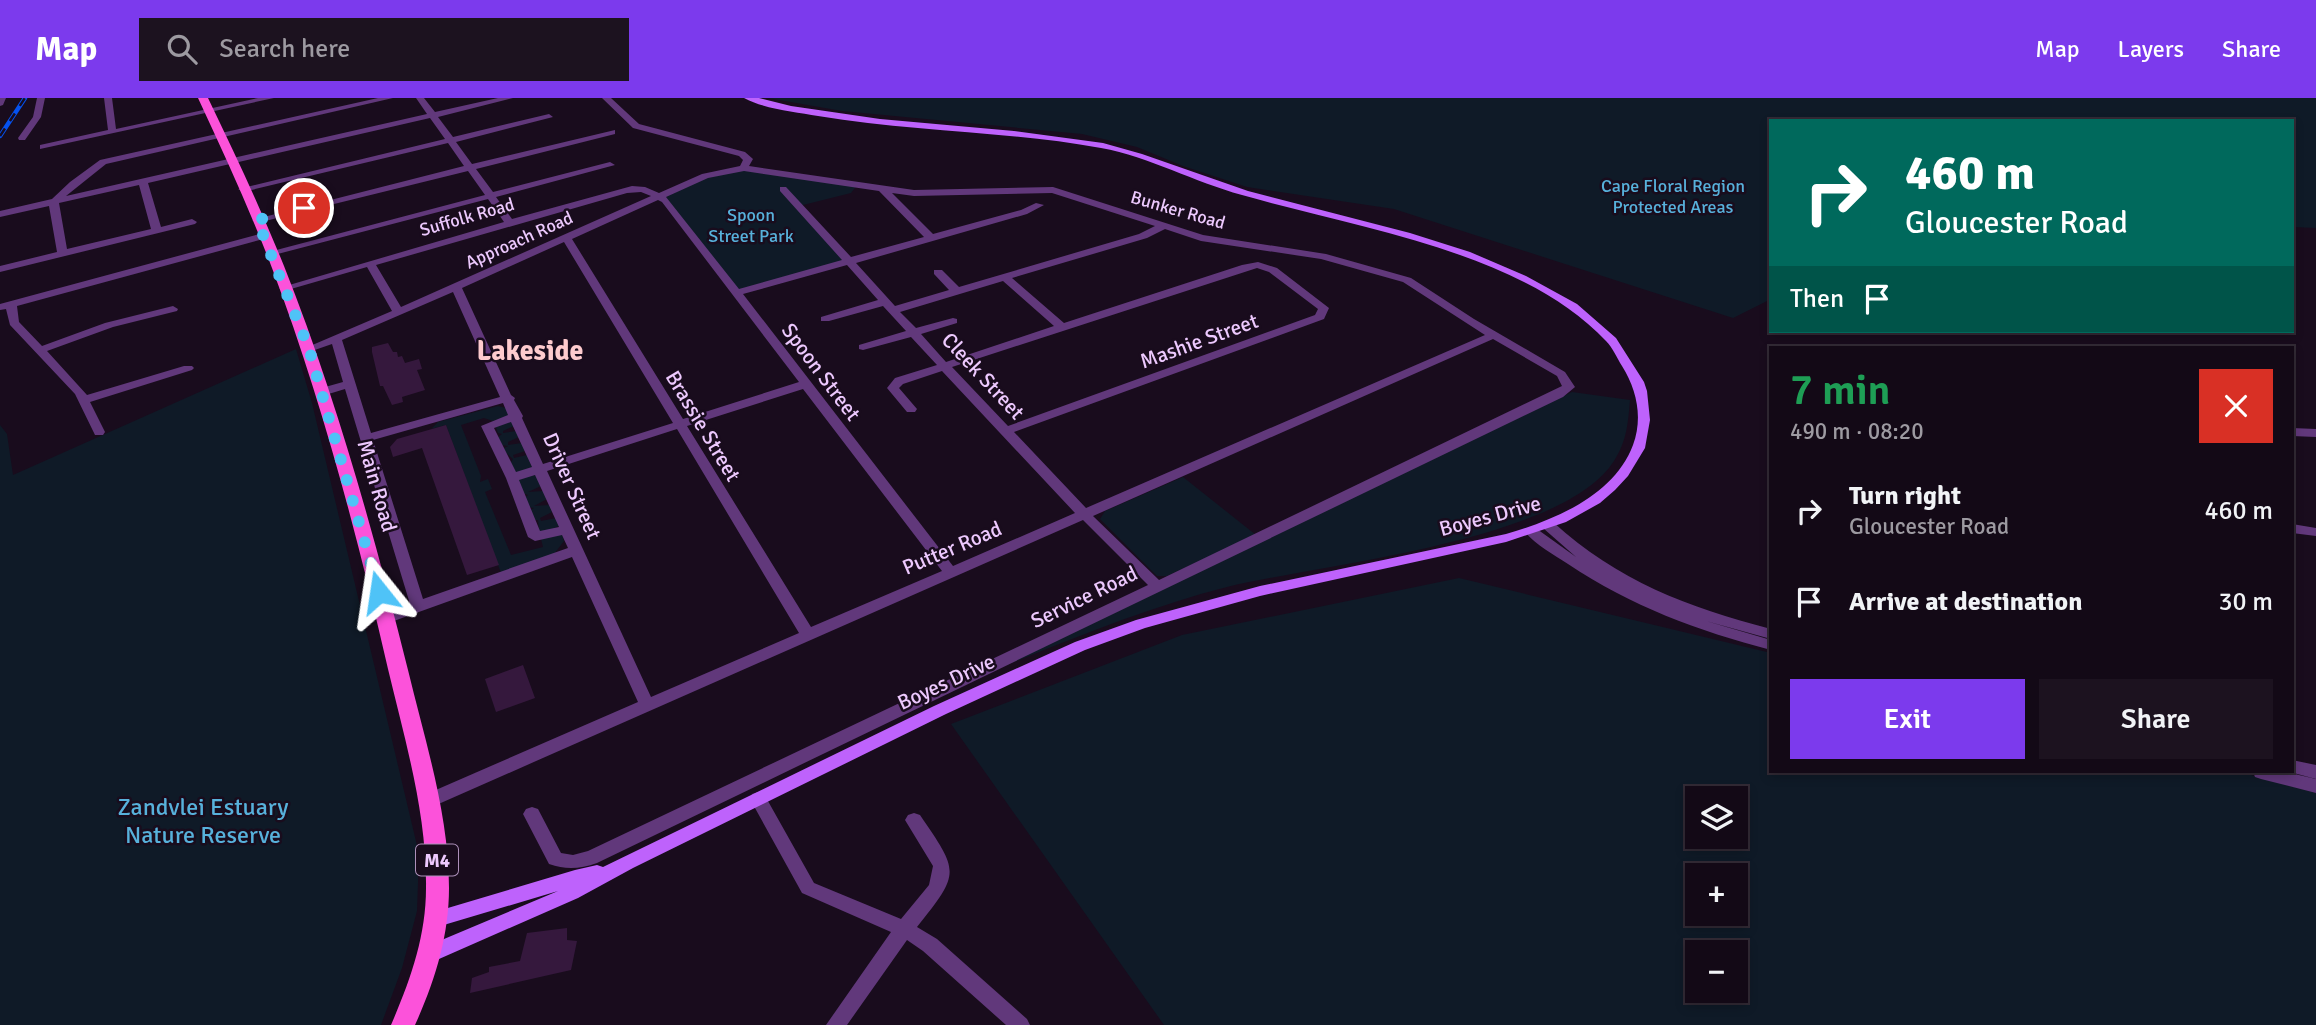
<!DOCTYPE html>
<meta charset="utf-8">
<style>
body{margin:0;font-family:Signika,sans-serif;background:#1c121f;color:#f1f3f6;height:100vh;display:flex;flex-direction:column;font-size:26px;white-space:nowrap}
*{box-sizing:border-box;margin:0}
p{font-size:23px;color:#9d9aa1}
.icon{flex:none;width:38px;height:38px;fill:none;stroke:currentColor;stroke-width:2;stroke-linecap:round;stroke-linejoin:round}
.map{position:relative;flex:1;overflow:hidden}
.panel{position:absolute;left:1769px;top:248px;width:525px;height:427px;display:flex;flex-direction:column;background:#130916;border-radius:0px;box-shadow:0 4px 10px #0003,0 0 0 2px #322a35}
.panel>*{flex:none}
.top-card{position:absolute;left:1769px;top:21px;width:525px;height:214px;border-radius:0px;box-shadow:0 4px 10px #0003,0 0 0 2px #322a35;background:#00695c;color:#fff;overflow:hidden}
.controls{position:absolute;left:1685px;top:688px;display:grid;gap:14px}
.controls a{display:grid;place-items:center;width:63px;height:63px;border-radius:0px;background:#130916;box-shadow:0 4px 10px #0003,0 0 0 2px #322a35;font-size:35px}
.pin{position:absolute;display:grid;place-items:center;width:60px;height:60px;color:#fff;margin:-30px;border:4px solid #fff;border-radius:50%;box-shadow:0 2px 7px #0007}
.me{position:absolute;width:77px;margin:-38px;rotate:345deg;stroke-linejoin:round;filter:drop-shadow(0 0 5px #0008)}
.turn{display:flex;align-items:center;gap:24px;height:147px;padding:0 21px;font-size:32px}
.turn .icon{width:91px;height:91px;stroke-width:2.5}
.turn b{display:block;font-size:49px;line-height:60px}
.then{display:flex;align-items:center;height:66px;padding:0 21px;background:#0003;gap:14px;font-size:26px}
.round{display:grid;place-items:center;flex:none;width:74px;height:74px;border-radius:0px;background:#1c121f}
.head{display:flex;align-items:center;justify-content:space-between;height:119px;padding:0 21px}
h1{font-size:42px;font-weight:600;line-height:52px;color:#1e9e55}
.action{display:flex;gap:14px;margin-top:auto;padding:14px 21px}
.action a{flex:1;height:80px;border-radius:0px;background:#7c3aed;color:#fff;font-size:28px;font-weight:600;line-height:80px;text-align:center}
.action a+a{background:#1c121f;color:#f1f3f6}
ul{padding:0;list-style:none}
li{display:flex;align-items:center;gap:21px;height:91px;padding:0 21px}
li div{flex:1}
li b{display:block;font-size:26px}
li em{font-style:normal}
header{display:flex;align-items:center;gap:42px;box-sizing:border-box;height:98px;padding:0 35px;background:#7c3aed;color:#fff}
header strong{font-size:33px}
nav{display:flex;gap:38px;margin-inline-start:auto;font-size:24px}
.search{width:490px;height:63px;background:#1c121f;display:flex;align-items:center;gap:18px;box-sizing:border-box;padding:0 24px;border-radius:0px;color:#9d9aa1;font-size:26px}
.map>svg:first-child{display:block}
</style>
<header>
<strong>Map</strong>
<div class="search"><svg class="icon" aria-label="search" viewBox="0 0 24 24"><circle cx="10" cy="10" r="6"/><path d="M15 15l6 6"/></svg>Search here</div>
<nav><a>Map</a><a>Layers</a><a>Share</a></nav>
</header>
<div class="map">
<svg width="2316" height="927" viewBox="0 0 2316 927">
<rect width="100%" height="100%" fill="#190c1d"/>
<path fill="#0f1a27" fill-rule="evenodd" d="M768,0H2316V130L2293,129L2292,23H1771V201L1733,220L1394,111L1247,89L1183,68L1137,49L1082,36L842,13Z
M737,70L858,86L851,95L799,108L848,163L736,195L658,99L705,78Z
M296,251L312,305L419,756L417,813L402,870L381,927H0V327L7,336L13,377Z
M1572,294L1630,302C1628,325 1627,343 1614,363C1562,444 1320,466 1227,489C1144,510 1057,547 977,579Z
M498,308L506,310L509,318L493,323L484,320L461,327L481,378L480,384L488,381L492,391L485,394L511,457L543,449L541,441L562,435L564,443L554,456L501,475L446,327L431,331L438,324Z
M511,321L514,328L503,333V335L516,333L519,339L508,344V347L522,345L525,353L513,357L514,360L527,357L532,369L520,375L511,374L509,368L513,361L502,351L508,348L500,347L497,340L502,336L498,335L495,327Z
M536,377L541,388L528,394L543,393L547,401L534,408L549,407L552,414L540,420L541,423L556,420L559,428L546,434L539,433L538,422H534L529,413L534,410L528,409L523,401L528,397L522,395L516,383L522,379Z
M1183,379L1256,437L1167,478H1157L1100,421L1105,413Z
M1459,480L1771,555V674H2240L2316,695V927H1164L951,626L1182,537ZM1698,700H1736V738H1698ZM1698,777H1736V816H1698ZM1698,854H1736V892H1698Z"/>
<path fill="#35183d" d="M388,245L393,254H397L398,259L402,258L405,265L419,261L422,271L417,272L425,292L402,299L403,304L392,307L383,288H380L372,254V249Z
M446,327L499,467L467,477L422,350L393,359L390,349L397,341Z
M523,567L535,600L496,614L485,581Z
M567,830V842L577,843L571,872L470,895L472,880L489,874V869L520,863L527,835Z"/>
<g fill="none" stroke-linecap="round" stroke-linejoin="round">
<path fill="#61387b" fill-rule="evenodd" d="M0,0H6L3,7L0,8Z
M37,0H45L41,19L25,42H19L18,40L33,19Z
M104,0H112L116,31L258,0H274L40,51V47L108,32Z
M378,0H393L106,66L66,98L427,16L416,0H424L435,14L498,0H513L438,19L453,39L549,16L553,19L456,44L472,66L615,32V36L476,71L493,94L610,64L615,67L496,99L512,121L632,88L645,89L659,95L702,76L740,68L743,62L739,58L633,30L602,0H611L639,26L745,54L753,61L749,68L914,92L1053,89L1203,137L1326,156L1411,180L1474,221L1565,274L1575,289L1563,299L597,765C580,771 566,772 549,766L523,716L526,711L532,709L538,711L561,755L573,757L588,753L1148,487L1083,422L434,708L428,710L422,708L420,703L422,698L638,604L572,459L391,524H381L379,520L381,516L410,506L345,291L322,298L316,294L318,291L343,284L332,246L309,254L303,251L392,213L367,169L284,193L279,190L504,124L488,101L270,158L265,155L485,97L468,73L257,125L252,122L464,68L448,45L243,94L238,91L445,41L430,20L148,85L161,129L192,121L197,124L195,126L0,174V168L57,154L49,108L0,119V113L52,101L70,84L100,62ZM744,73L879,93L924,139L851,159L786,89H780V93L842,162L739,191L666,99L708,80ZM139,87L151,131L67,151L59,105ZM641,94L651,98L401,209L376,167L627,95ZM892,95L914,98L1052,95L1155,128L1139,136L959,189L942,172H934V176L949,192L895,208L856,165L1027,116L1044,107L1036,105L1021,112L933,136ZM658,102L662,104L799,284L683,321L572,141ZM1165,131L1201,143L1321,161L1403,184L1485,237L1086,410L1014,334L1324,221L1329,210L1277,170L1258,164L1242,167L1064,225L1012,180L1147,140ZM564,144L673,325L543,366L522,320L523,318L514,302L515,300L511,297L462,190ZM847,167L878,202L821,219V223H829L883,208L906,233L859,247V251L863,252L911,239L937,267L895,280L887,290L907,314H915L917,311L899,290L903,286L942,273L1075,415L953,468L743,196ZM1257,170L1269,174L1318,211L1315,217L1008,328L952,269ZM1003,183L1054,228L946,264L921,236L957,225V221L953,220L916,230L900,214ZM453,194L500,299L371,335L342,242ZM1493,241L1557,278L1562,288L1159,482L1093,418ZM803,291L942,473L811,529L687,328ZM503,305L508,317L481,328L506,380L528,439L535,443L562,437L568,450L423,501L373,342ZM511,324L532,369L516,374L494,330ZM677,331L799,535L651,599L547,373ZM535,377L559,429L540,433L519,382Z
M263,135L267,136V140L17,208L19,224L42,248L105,225L173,208L178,211L177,213L113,229L47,253L87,297L184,268H192L194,270L192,272L90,304L105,334L103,337H95L75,296L10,227L6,211L0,212V206Z
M2292,330L2316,331V339L2292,338Z
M1548,423L1553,424C1618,483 1687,509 1771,531V541L1706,523L1771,542V552C1698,533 1631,508 1568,466C1554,457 1536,447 1525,434L1532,430L1537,431L1576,459L1543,430L1541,427Z
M2292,426L2316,430V438L2292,435Z
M2292,662L2316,667V681L2290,674H2292Z
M2253,674H2286L2316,681V695L2261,681L2255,679Z
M758,694L764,696L814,785L901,821L929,787L933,768L905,722L908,717L914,715L920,717C959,774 961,774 917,829L937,841L1027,921L1030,927H1006L923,853L907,842L847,927H826L891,834L802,795L750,701L752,696Z"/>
<path fill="#be62fc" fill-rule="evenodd" d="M744,0H759L791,8L880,21L1014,33L1103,45L1142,56L1248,93L1410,135L1470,154L1526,178L1577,206L1616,240L1644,284L1647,293L1650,322L1645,350L1628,378L1615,392L1600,405L1566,424L1506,444L1260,498L1145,530L1085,552L946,616L633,770L578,800L439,861L432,863L425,861L423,855L425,849L558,793L437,829L431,827L428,821L431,815L575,772L597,767L603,769L934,608L1075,544L1136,522L1260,488L1506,436C1554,422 1614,398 1633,347C1643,320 1637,292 1622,268C1617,260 1613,250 1606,243C1521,153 1357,130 1242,97C1194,84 1150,59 1101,50C1008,33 912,34 818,18C795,14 764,11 744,0Z"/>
<path fill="#fc52da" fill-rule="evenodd" d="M198,0H208C235,56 261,111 284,168C336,299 374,436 408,572C425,643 449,716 449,790C449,838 435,883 415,927H391C410,883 426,839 426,790C427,716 405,642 388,571C357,436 321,300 272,170C250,112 224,56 198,0Z"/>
<defs>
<path id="rail" d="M0,38L25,0"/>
</defs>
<use href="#rail" stroke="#0551ee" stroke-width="4.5"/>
<use href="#rail" stroke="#190c1d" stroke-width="2.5" stroke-dasharray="9" stroke-linecap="butt"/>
</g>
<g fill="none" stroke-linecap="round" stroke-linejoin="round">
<path stroke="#4fc3f7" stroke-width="12" stroke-dasharray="0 21.6" d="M304,110L257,122L309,251L379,494"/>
</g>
<g text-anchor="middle" stroke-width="5" stroke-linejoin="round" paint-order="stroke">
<g font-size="18" fill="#57b1db" stroke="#190c1d">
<text x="1673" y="94">Cape Floral Region<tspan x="1673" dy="21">Protected Areas</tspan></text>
<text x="751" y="123">Spoon<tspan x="751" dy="21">Street Park</tspan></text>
</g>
<g font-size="18" fill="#edc9fe" stroke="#190c1d">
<text transform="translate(1178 112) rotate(16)" y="6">Bunker Road</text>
<text transform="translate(467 119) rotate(-16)" y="6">Suffolk Road</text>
<text transform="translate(519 142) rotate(-24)" y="6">Approach Road</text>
</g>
<rect fill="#190c1d" stroke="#ad90ba" stroke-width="2" x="416" y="746.5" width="42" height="31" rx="5"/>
<g font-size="19" font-weight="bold" fill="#edc9fe">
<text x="437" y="769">M4</text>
</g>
<g font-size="21" fill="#edc9fe" stroke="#190c1d">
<text transform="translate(1199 243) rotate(-20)" y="7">Mashie Street</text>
<text transform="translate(821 274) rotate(53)" y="7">Spoon Street</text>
<text transform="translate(983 278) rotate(47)" y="7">Cleek Street</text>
<text transform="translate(703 328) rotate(59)" y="7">Brassie Street</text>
<text transform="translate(377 388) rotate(74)" y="7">Main Road</text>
<text transform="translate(572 388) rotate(66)" y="7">Driver Street</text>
<text transform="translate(1490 418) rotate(-15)" y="7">Boyes Drive</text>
<text transform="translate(952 450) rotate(-23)" y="7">Putter Road</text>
<text transform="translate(1084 499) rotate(-26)" y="7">Service Road</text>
<text transform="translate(946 584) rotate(-25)" y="7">Boyes Drive</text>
</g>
<g font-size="24" fill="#57b1db" stroke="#190c1d">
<text x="203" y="717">Zandvlei Estuary<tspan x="203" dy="28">Nature Reserve</tspan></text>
</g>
<g font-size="28" font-weight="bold" fill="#fecbce" stroke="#190c1d">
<text x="530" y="262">Lakeside</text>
</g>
</g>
</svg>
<div class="controls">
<a><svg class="icon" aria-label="layers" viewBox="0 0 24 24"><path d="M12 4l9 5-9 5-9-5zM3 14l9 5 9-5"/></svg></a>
<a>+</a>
<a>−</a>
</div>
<div class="pin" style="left:304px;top:110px;background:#d93025"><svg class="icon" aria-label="arrive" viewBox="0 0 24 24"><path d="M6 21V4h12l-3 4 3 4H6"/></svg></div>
<svg class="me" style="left:379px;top:494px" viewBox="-20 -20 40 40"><path d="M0-17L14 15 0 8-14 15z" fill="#4fc3f7" stroke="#fff" stroke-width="4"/></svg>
<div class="top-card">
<div class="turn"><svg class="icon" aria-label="right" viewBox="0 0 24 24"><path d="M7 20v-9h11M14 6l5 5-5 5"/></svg><div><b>460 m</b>Gloucester Road</div></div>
<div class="then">Then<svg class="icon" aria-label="arrive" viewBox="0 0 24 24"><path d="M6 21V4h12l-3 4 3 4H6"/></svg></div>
</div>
<section class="panel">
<div class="head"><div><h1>7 min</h1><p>490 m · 08:20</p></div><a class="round" style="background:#d93025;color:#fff"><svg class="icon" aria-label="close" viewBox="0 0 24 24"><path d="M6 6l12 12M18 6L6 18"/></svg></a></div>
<ul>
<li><svg class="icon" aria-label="right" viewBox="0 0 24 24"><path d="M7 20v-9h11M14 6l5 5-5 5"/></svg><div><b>Turn right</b><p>Gloucester Road</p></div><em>460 m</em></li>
<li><svg class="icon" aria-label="arrive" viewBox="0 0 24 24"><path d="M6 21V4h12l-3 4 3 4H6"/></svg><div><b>Arrive at destination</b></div><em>30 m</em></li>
</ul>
<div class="action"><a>Exit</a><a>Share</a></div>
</section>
</div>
